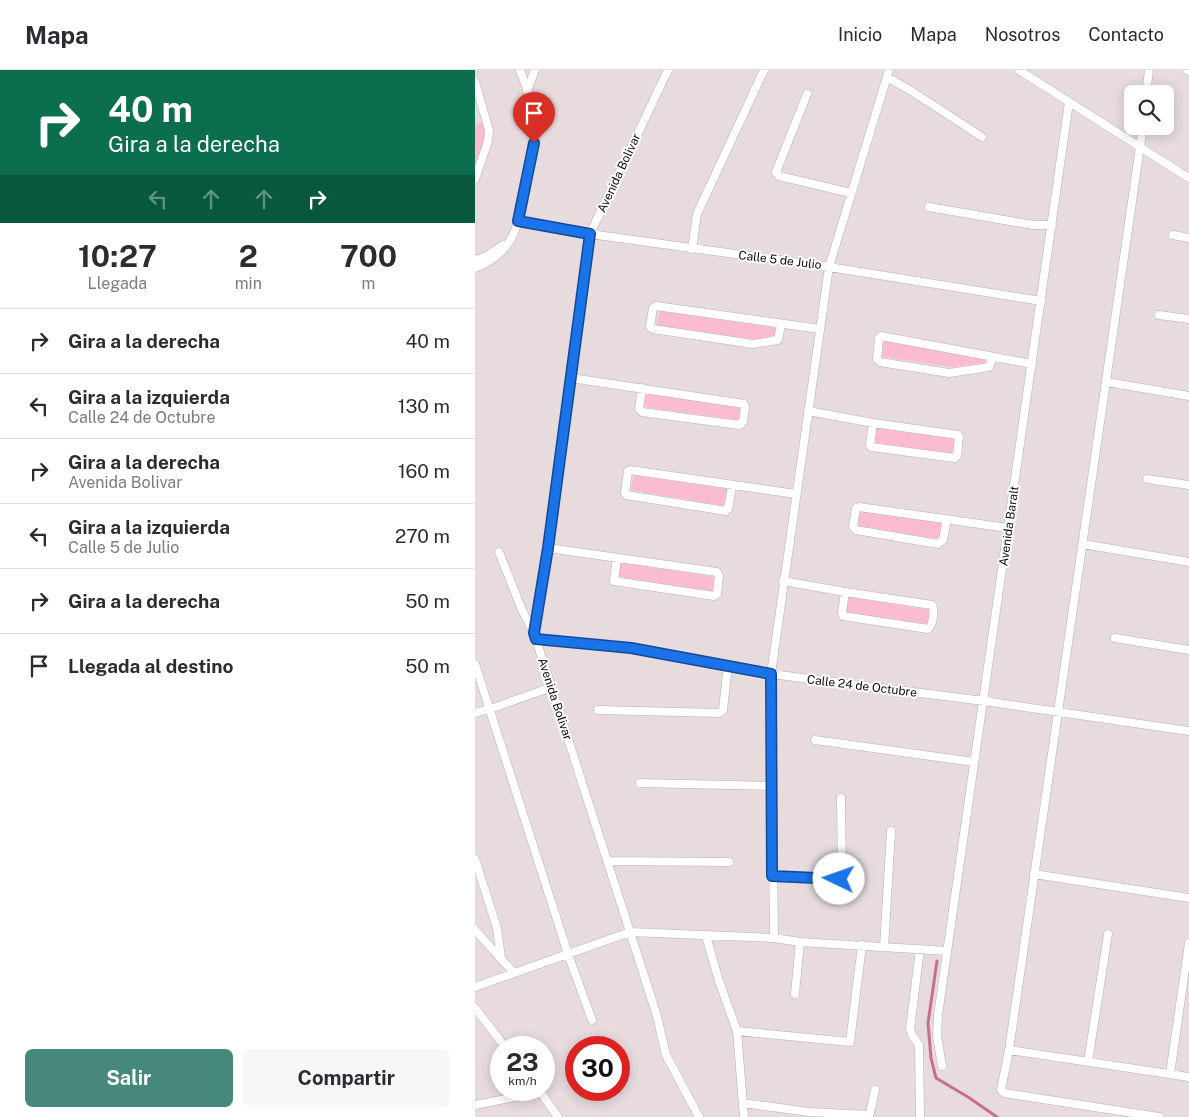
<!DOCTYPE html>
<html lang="es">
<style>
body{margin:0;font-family:"Public Sans",sans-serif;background:#f7f7f7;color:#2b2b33;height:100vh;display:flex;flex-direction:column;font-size:19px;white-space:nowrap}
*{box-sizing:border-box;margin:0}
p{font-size:16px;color:#7c7c81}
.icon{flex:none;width:28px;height:28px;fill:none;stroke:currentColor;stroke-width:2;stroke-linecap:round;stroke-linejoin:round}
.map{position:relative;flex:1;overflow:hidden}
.details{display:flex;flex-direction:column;background:#fff;width:475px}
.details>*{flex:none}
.guide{background:#0b6e4f;color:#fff;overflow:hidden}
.buttons{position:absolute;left:649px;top:15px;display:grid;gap:10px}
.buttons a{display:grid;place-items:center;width:50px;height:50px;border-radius:8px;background:#fff;box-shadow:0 2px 12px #0003;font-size:25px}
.speed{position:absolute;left:15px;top:966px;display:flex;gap:10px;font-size:25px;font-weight:700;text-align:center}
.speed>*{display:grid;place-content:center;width:65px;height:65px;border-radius:50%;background:#fff;box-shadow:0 2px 12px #0003;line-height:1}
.speed small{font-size:12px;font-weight:400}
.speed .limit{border:8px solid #d22;background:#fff;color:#111}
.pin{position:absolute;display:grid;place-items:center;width:42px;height:42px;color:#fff;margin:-51px -21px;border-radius:50% 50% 50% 0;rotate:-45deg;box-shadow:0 0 5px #0007}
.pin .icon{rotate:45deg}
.me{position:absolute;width:55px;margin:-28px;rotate:273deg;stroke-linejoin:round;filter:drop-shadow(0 0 4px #0008)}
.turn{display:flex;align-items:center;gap:18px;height:105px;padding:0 25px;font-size:22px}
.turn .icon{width:65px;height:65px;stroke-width:2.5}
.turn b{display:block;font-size:35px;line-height:42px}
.lanes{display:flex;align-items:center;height:48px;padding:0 25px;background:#0003;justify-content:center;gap:25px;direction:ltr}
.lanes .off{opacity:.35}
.eta{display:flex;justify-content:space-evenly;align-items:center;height:85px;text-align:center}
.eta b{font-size:30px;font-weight:700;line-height:35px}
.primary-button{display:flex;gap:10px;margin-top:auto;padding:10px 25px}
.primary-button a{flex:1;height:58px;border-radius:8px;background:#46897c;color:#fff;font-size:20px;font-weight:700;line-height:58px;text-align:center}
.primary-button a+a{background:#f7f7f7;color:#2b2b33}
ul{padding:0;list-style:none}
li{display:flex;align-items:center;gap:15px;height:65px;padding:0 25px;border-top:1px solid #e1e1e2}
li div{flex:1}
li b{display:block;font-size:19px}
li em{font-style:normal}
header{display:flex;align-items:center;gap:30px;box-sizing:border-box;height:70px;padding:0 25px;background:#fff;border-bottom:1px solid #e1e1e2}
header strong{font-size:24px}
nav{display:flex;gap:28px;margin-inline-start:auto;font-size:18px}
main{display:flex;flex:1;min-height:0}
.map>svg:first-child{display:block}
</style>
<header>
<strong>Mapa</strong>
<nav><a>Inicio</a><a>Mapa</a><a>Nosotros</a><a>Contacto</a></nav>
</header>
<main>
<section class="details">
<div class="guide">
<div class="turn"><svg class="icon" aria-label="right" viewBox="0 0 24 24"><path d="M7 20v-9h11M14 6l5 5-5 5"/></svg><div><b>40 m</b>Gira a la derecha</div></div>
<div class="lanes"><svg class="icon off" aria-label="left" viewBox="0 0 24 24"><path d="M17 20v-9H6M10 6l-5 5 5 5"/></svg><svg class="icon off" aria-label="ahead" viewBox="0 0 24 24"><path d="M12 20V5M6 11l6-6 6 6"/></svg><svg class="icon off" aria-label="ahead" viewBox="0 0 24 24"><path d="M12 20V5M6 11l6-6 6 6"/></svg><svg class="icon" aria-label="right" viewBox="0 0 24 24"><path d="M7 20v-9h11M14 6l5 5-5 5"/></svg></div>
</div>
<div class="eta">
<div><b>10:27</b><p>Llegada</p></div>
<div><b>2</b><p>min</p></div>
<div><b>700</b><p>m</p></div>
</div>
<ul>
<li><svg class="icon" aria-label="right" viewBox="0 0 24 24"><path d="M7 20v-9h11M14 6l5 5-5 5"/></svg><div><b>Gira a la derecha</b></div><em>40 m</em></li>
<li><svg class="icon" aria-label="left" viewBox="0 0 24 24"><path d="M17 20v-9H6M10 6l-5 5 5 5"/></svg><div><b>Gira a la izquierda</b><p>Calle 24 de Octubre</p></div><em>130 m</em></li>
<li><svg class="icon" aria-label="right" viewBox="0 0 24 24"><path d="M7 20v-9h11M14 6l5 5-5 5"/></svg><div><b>Gira a la derecha</b><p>Avenida Bolivar</p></div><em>160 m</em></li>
<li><svg class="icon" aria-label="left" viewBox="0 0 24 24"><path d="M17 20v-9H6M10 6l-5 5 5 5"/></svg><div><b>Gira a la izquierda</b><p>Calle 5 de Julio</p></div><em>270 m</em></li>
<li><svg class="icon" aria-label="right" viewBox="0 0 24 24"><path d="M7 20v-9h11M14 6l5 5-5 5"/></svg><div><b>Gira a la derecha</b></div><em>50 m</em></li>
<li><svg class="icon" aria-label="arrive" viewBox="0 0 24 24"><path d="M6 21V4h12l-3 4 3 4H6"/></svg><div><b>Llegada al destino</b></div><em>50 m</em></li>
</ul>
<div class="primary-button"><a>Salir</a><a>Compartir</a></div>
</section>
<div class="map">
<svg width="714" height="1047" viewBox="0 0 714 1047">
<rect width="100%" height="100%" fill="#e7dbde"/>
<path fill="#fbbccf" d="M9,52L12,68L0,96V55Z
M185,240L300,258L299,269L281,272L181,256Z
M409,270L511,289L510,293L478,297L407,287Z
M171,323L265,338L264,350L169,337Z
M401,357L479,369L477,384L400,373Z
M159,405L252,419L249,436L156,420Z
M385,441L467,453L464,469L383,456Z
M146,492L239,507L237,521L143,507Z
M374,527L454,540L453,554L370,542Z"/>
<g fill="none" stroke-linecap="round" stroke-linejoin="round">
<path stroke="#c7708d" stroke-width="3" d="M462,891L453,953L456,988L461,1008L493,1027L522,1047"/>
<defs>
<path id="minor" d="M193,0L115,164L73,478L59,563L182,946L191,985L224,1047
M544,0L714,108
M712,0L714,1
M412,7L438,22L507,67
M0,12L14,60L13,71L0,109
M52,20L60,0
M332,24L301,102L304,106L376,123
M671,24L674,0
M668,56L534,980L526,1020L529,1023L684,1047
M454,137L558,155H577
M43,151L115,164L354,197L566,231
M698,165L714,168
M217,179L222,144L289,0
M0,190L10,187L28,175
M0,198C44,182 45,145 53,104C56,90 61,74 60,59C60,39 52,18 45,0
M684,245L714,249
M306,255L303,270L278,274L178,259L175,257L178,238L181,236L345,259
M518,287L514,297L474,303L405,292L402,289L404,268L406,266L557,294
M96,308L269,334L270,337L268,352L264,355L167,342L164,339L167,318
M632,312L714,326
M333,341L398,353L483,365L484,366L482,386L480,388L396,377L395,375L398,353
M672,409L714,415
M257,416L253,439L251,441L151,425L150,423L153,401L155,400L321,424
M472,449L468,470L463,474L381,460L378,456L381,438L384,437L533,458
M608,474L714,492
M73,478L242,502L244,506L242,524L239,526L139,511L142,488
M24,482L47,540L59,563
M308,511L370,522L457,535C460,541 458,555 453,559L368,546L367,543L370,522
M640,568L714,580
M61,569L157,578L296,604L509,631L714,661
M0,594L93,884L117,950
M123,640L244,643L248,640L253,595
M0,643L15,639L77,617
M340,670L499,692
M165,713L297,716
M0,789L22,858L26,888
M133,791L254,792
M559,804L714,828
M297,806L364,809L367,807L366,728
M0,860L39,903
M231,866L244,911L262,961L269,1047
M299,868L296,604L354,197L414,0
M409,877L416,761
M445,879L435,959L437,965L444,975L445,1047
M0,917L155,862L299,868L325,872L472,881
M320,924L325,872
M0,938L31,978
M262,961L375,972L387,875
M534,980L714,1007
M613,992L633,864
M467,996L462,966L463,945L594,32
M695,1004L714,873
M64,1020L83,1047
M268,1033L334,1042L394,1045
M0,1035L65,1022
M394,1047L400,1020"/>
</defs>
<use href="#minor" stroke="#bbafb2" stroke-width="9"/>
<use href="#minor" stroke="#fff" stroke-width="8"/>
</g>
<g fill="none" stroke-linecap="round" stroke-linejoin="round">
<defs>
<path id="route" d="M59,73L43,151L115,164L73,478L59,563L61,569L156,578L296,604L297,806L364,809"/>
</defs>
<use href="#route" stroke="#114b97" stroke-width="12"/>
<use href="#route" stroke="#1a73e8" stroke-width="9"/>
</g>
<g text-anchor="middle" stroke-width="4" stroke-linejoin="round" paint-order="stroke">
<g font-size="12" fill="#0f0b0c" stroke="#fff">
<text transform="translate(144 103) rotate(-65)" y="4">Avenida Bolivar</text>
<text transform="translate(305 190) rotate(7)" y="4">Calle 5 de Julio</text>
<text transform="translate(534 456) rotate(-82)" y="4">Avenida Baralt</text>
<text transform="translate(387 616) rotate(7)" y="4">Calle 24 de Octubre</text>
<text transform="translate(80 629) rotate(72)" y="4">Avenida Bolivar</text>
</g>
</g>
</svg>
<div class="buttons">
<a><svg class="icon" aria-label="search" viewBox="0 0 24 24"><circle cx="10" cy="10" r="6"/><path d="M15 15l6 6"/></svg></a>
</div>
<div class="speed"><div>23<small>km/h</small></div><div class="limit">30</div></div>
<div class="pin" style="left:59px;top:73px;background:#d93025"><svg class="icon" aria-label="arrive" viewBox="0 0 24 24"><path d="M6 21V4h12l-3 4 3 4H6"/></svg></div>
<svg class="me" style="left:364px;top:809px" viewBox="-20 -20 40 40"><circle r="19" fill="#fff"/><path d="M0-13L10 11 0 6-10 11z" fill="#1a73e8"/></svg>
</div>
</main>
